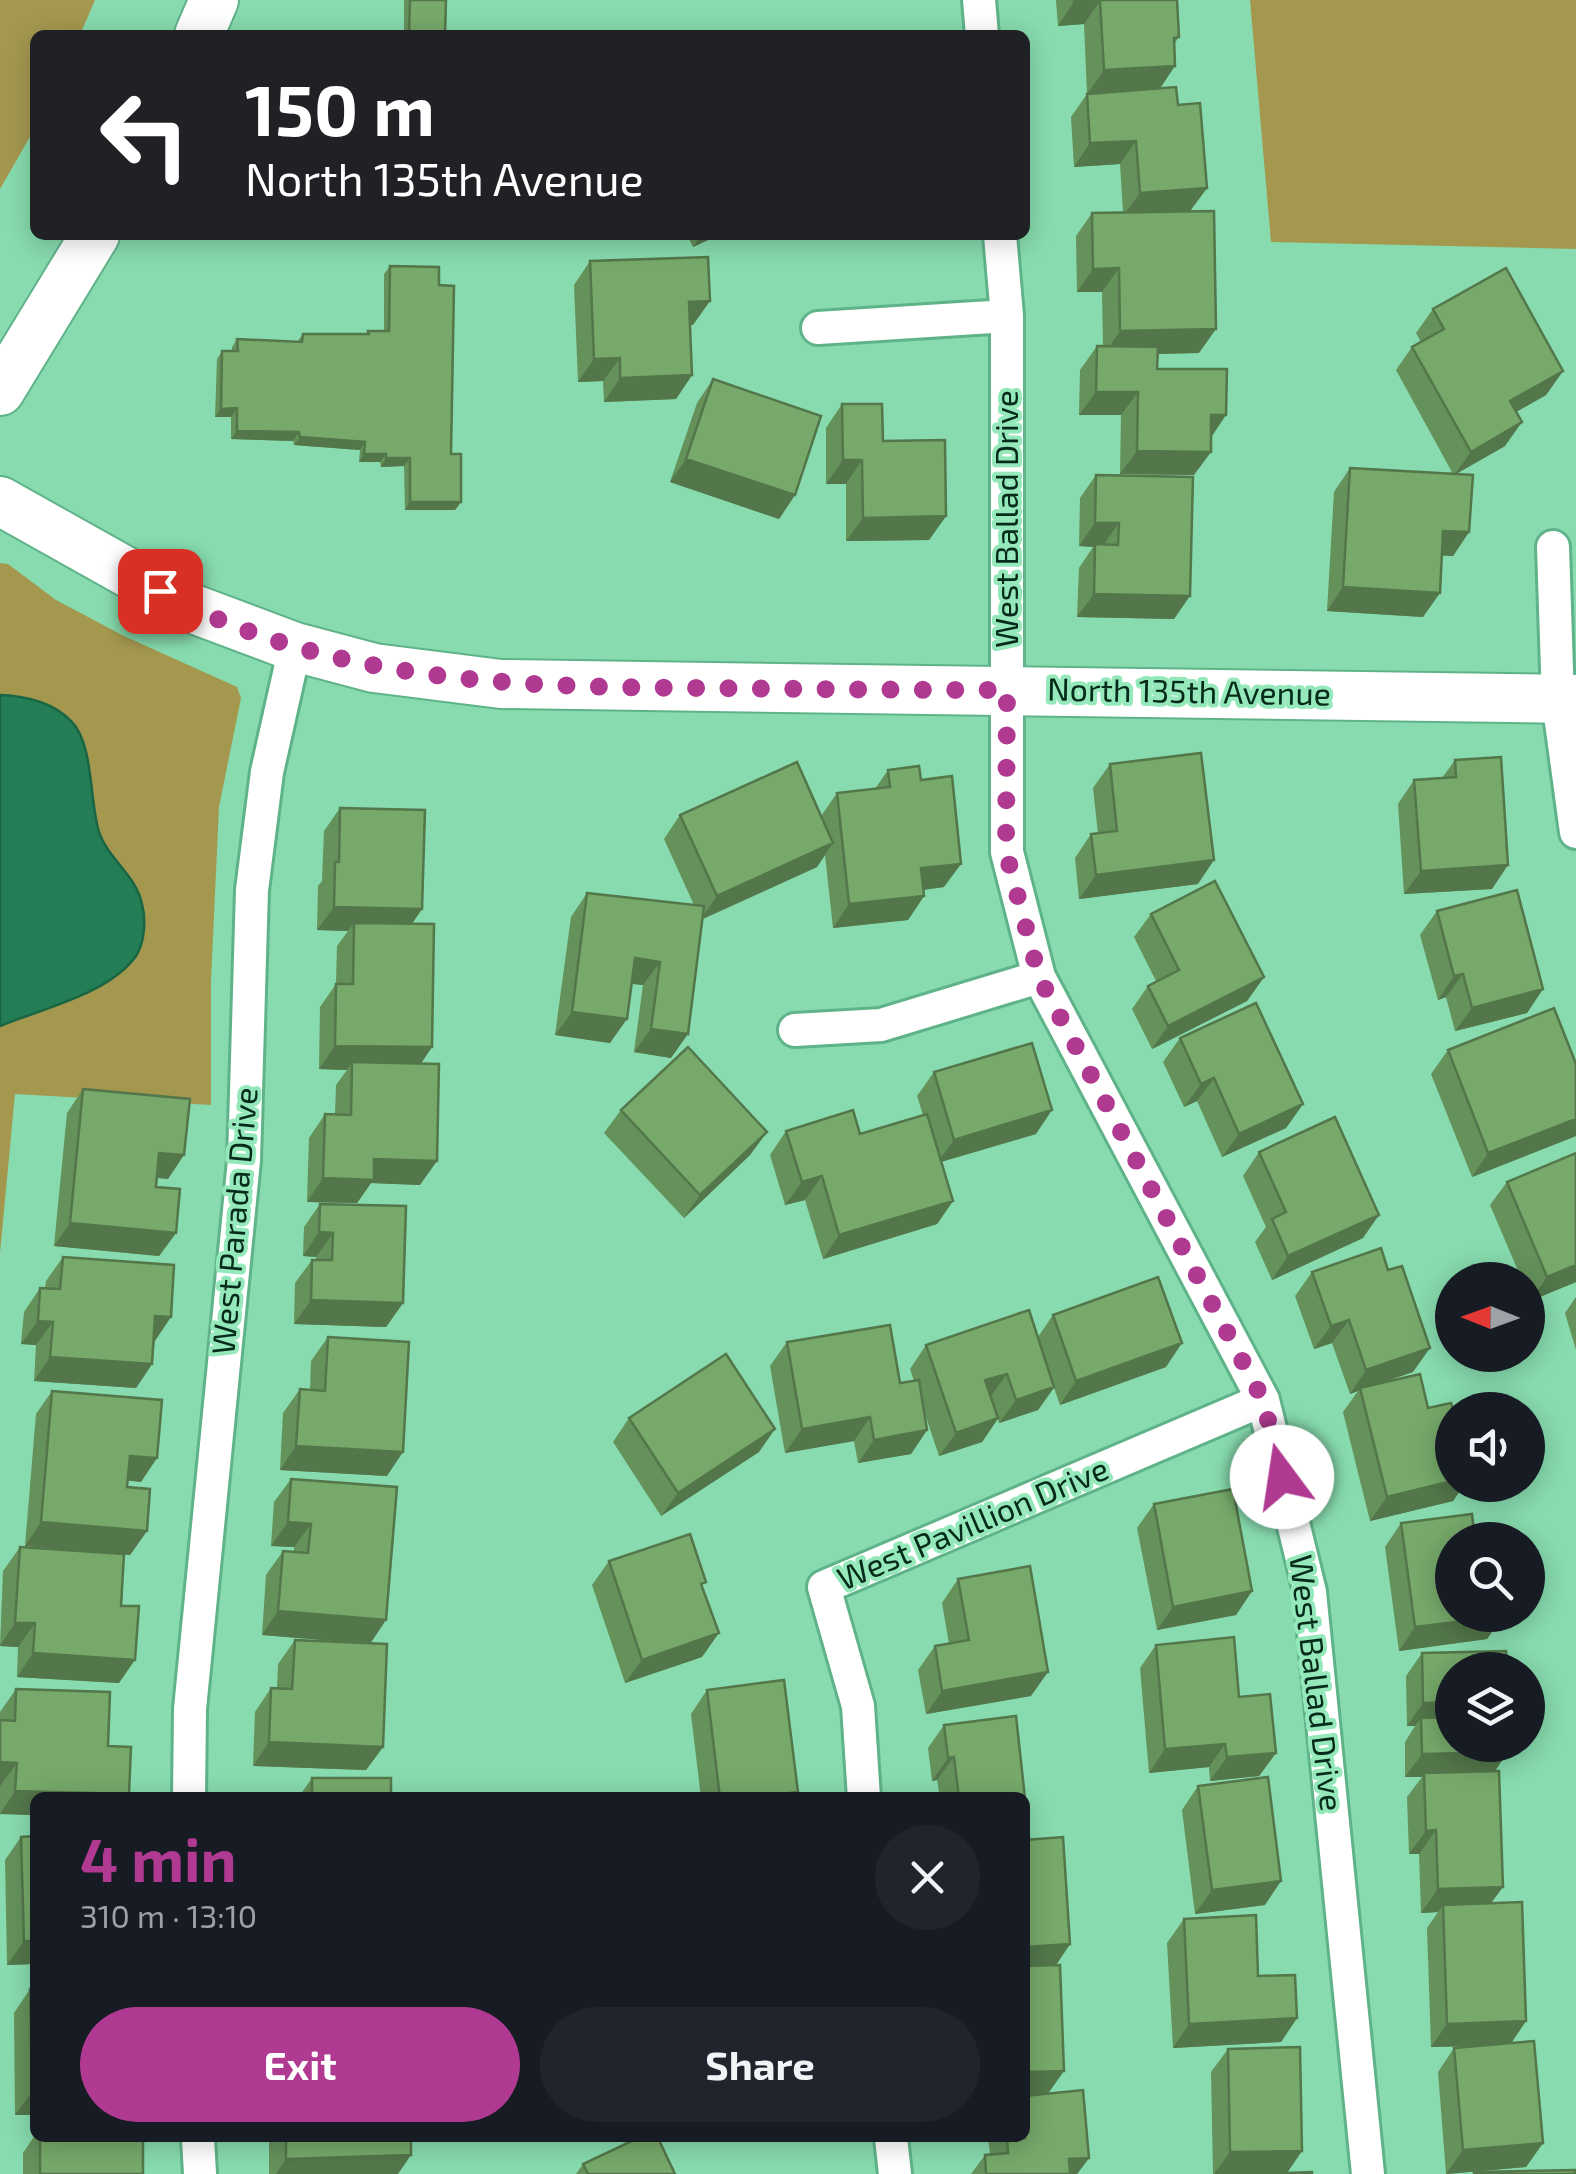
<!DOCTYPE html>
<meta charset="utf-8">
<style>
body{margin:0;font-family:"Exo 2",sans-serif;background:#20242c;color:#f1f3f6;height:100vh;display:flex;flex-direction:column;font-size:38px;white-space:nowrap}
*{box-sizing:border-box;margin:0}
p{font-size:32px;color:#9ea1a6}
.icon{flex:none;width:55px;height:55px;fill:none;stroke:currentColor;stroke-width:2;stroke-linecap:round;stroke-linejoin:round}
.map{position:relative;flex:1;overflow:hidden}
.side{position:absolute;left:30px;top:1792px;width:1000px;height:350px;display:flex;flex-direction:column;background:#171b24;border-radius:15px;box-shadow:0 5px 25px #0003}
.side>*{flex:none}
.top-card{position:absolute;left:30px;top:30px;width:1000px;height:210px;border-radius:15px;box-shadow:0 5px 25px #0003;background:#202124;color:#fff;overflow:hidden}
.needle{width:65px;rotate:271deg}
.buttons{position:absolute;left:1435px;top:1262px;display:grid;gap:20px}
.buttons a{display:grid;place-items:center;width:110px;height:110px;border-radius:50%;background:#171b24;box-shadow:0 5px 25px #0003;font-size:50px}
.pin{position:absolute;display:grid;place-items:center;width:85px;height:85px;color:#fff;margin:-42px;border-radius:20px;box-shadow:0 5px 15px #0006}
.me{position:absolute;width:110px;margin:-55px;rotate:346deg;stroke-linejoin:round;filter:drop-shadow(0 0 8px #0008)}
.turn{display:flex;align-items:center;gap:35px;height:210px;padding:0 50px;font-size:45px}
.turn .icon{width:130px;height:130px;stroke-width:2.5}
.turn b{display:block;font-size:70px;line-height:85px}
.round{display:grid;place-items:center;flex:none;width:105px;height:105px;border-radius:52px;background:#20242c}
.overview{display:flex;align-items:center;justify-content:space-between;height:170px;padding:0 50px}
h1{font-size:60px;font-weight:700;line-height:75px;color:#b03a91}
.primary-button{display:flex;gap:20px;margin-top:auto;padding:20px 50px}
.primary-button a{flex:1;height:115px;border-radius:60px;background:#b03a91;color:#fff;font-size:40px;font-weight:700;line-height:115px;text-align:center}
.primary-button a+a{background:#20242c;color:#f1f3f6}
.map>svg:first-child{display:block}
</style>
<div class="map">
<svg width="1576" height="2174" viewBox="0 0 1576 2174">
<rect width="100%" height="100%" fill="#87dbae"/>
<path fill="#a4984f" d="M0,0H95L80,35H35V128L0,189Z
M1250,0H1576V249L1271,242Z
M0,563L8,564L56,600L124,636L237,687L241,698L219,807L211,981V1105L15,1094L0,1253Z"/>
<path fill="#237e55" stroke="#1a6543" stroke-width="2.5" d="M0,695C25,696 53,702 71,721C94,744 89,800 99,832C108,859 136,875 142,904C146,919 145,942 136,956C109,994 41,1009 0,1026Z"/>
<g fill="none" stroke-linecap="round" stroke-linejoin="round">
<defs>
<path id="street" d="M979,0L982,35
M1000,235L1007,316V852L1039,977L1263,1400L1310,1592L1368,2174
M818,328L1007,316
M1553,547L1558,700L1576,832
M795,1030L881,1025L1039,977
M189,1798L190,1709L244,1160L252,890L267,772L295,647
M864,1798L858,1706L824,1587L1263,1400
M198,2138L200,2174
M891,2138L895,2174"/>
<path id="secondary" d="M199,35L214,0
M0,391L95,235
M0,501L191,608L295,647L374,668L501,684L1576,699"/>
</defs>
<use href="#street" stroke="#5fb388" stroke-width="38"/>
<use href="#secondary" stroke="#5fb388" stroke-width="52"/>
<use href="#street" stroke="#fff" stroke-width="32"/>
<use href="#secondary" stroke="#fff" stroke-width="48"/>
</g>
<path fill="#65915b" d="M404,0H446L445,35H404Z
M1056,0H1177L1179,37L1174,44L1160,88L1178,105L1207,188L1190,211L1199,353L1157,354V369L1211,438L1194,475L1120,474L1121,415H1079L1080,370L1097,346H1103L1102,292H1077L1076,236L1092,213L1123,212L1120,164L1074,167L1071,117L1087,94L1084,24L1058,26Z
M687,235H719L693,247Z
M590,261L693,325H690L692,375L676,399L604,402L603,381L578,382L574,285Z
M390,266L439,285L451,454L461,502L455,510H405L404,466L381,467L380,462H359L360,450L294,445L293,441L231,439V417H215L217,359L222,351H232V347L237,339L297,342L303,334H366L368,331H384V274Z
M1433,309L1563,371L1546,395L1516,412L1505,446L1456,474L1469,532L1453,556L1442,555L1423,617L1327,611L1334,492L1350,468L1453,474L1396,370L1412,347L1421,342L1416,333Z
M713,379L795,495L779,519L670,482L697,403Z
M842,404L946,516L929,540L846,541V484H826V428Z
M1096,475L1174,619L1077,617L1079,568L1093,547L1079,546L1080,498Z
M1455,760L1492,889L1404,894L1398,804L1414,780L1442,778Z
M1110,764L1198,884L1079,899L1075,858L1091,834H1098L1093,788Z
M888,770L921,780L944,887L924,890V896L908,920L833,928L825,855L817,867L703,919L671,1058L634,1052L643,985L632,984L610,1043L555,1035L571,917L587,893L694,905L664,839L680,815L821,816L837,793L875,789Z
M340,808L422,909L412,924L432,1047L421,1063L420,1185L371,1183L357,1203L307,1202L309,1138L325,1114H335L336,1085L347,1070L319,1069L320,1007L336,984L337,946L348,931L317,930L318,886L322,881L324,831Z
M1437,911L1543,989L1527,1013L1455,1031L1446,997L1438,1000L1420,935Z
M1151,914L1264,977L1247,1001L1152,1049L1132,1009L1148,986L1156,981L1134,937Z
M1180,1038L1303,1104L1286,1128L1222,1157L1197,1101L1184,1107L1163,1062Z
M1448,1050L1576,1064V1136L1472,1177L1431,1074Z
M934,1072L1036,1134L941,1162L953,1201L937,1224L823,1259L805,1200L785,1205L770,1155L786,1131L860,1134L923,1115L917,1096Z
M83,1089L168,1179L157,1178L156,1187L176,1233L159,1256L54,1246L67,1113Z
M621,1110L767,1132L750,1155L684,1218L604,1133Z
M1259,1152L1363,1238L1272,1280L1255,1242L1266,1227L1243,1176Z
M1576,1153V1282L1530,1301L1528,1294V1280H1522L1490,1205L1507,1182Z
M320,1204L403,1303L386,1327L294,1324L295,1283L312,1260H316V1257L303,1256L304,1227Z
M63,1257L155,1341L152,1364L136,1388L34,1381L36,1345L21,1344L24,1312L40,1288H45L46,1281Z
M1312,1272L1413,1372L1378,1384L1428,1408L1452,1485H1464L1453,1501L1370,1521L1343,1412L1358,1391L1350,1394L1332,1343L1314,1349L1295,1296Z
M1576,1297V1350L1565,1313Z
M1053,1315L1166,1367L1060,1405L1054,1388L1038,1410L999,1423L998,1419L982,1442L939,1456L924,1411L927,1430L911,1454L858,1463L854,1441L785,1453L770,1366L787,1342L900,1383L914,1381L910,1369L926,1345L1038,1337Z
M328,1337L387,1476L280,1470L283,1413L300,1389L310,1390L311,1361Z
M52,1391L141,1482L128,1480L127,1487L147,1531L130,1555L124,1554L119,1683L17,1677L18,1647L0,1646L3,1571L20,1547L100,1552L25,1546L36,1414Z
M629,1418L759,1452L661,1516L613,1442Z
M291,1479L370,1643L383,1747L366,1770L253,1766L255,1712L271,1688H277L278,1664L295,1640L350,1642L262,1635L266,1575L283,1551L294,1552V1547L271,1546L274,1502Z
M1154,1504L1252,1591L1236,1615L1157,1630L1137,1528Z
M1401,1523L1452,1540L1503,1616L1487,1639L1399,1651L1385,1547Z
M609,1561L702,1587V1657L625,1683L592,1585Z
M958,1579L1031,1696L926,1714L918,1670L935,1646L949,1644L942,1603Z
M1156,1645L1239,1697L1276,1753L1259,1776L1210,1781L1209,1767L1149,1773L1140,1668Z
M1422,1653L1508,1752L1495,1771L1492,1903L1526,2021L1511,2043L1543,2143L1526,2167L1446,2174L1438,2072L1454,2048L1479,2046L1431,2047L1427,1928L1438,1912L1421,1913L1419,1854H1409L1407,1797L1422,1777H1405V1742L1415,1726H1407L1406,1676Z
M16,1689L108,1746L35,1798V1815L0,1814V1712Z
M707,1690L794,1798H701L691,1714Z
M944,1725L1025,1798H940L937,1780L932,1781L928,1748Z
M312,1778L391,1798H298Z
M1198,1786L1265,1905L1195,1914L1182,1810Z
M21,1837L35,1964L7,1965L5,1860Z
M1025,1840L1070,1944L1056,1965L1048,2093L1089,2158L1077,2174H971L985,2155L990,2154L988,2138H1025Z
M1184,1919L1258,1976L1297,2018L1281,2042L1173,2048L1167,1943Z
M30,1989H35V2115H15L14,2013Z
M1228,2049L1302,2151L1287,2173L1312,2174H1213L1211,2072Z
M35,2135V2138H143V2174H23V2153Z
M269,2138H411L398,2174H269Z
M583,2164L675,2174H576Z"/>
<path fill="#53764a" d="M1100,1L1084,24L1058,26L1074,2Z
M1175,66L1159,90L1087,94L1104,70Z
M1136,141L1120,164L1074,167L1090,143Z
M1207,188L1190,211L1123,216L1140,193Z
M701,235H719L693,247Z
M1119,268L1102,292H1077L1093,269Z
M710,301L693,325L673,326L689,302Z
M1216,329L1199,353L1104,355L1120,331Z
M620,358L603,381L578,382L594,359Z
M1563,371L1546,395L1493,425L1510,401Z
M692,375L676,399L604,402L620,378Z
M1096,392H1138L1121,415H1079Z
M237,408L231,417H215L221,409Z
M1211,415H1226L1210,439Z
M1522,422L1505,446L1454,475L1471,452Z
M237,431L299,432L293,441L231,439Z
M300,437L365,442L360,450L294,445Z
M1137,451L1211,452L1194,475L1120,474Z
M364,454H386L380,462H359Z
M386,458H410L404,466L381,467Z
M686,459L795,495L779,519L670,482Z
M843,460H862L846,484H826Z
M410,502H461L455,510H405Z
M946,516L929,540L846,541L863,518Z
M1095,523H1119L1102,547L1095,544L1093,547L1079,546Z
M1443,531L1469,532L1453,556L1427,555Z
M1343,587L1440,593L1423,617L1327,611Z
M1094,594L1190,596L1174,619L1077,617Z
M833,843L817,867L700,920L717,896Z
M1214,860L1198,884L1079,899L1096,875Z
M961,864L944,887L905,892L921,868Z
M1508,865L1492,889L1404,894L1421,871Z
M924,896L908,920L833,928L849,904Z
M334,907L422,909L405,933L354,923L348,931L317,930Z
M635,958L660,962L643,985L618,982Z
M1463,974L1446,997L1438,1000L1454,976Z
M1264,977L1247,1001L1152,1049L1168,1026Z
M1543,989L1527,1013L1455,1031L1472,1008Z
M572,1012L627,1019L610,1043L555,1035Z
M651,1029L688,1034L671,1058L634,1052Z
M335,1046L432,1047L416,1071L352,1062L347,1070L319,1069Z
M1214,1078L1197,1101L1184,1107L1201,1084Z
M1303,1104L1286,1128L1222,1157L1239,1134Z
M1052,1110L1036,1134L937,1163L954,1140Z
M1576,1119V1136L1472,1177L1488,1153Z
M767,1132L750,1155L684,1218L700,1195Z
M159,1153L184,1155L168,1179L143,1176Z
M374,1159L437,1161L420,1185L371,1183L357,1203L307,1202L323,1178Z
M822,1176L805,1200L785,1205L802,1182Z
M953,1201L937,1224L823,1259L839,1235Z
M1379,1215L1363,1238L1272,1280L1288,1256Z
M70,1223L176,1233L159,1256L54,1246Z
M319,1232L333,1233L316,1257L303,1256Z
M1576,1265V1282L1530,1301L1547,1277Z
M311,1300L403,1303L386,1327L294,1324Z
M155,1316L171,1317L155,1341L139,1340Z
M1349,1320L1332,1343L1314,1349L1331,1326Z
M38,1321L53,1322L36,1345L21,1344Z
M1182,1343L1166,1367L1060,1405L1076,1381Z
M1430,1348L1413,1372L1360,1390V1388L1358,1391L1350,1394L1366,1370Z
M50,1357L152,1364L136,1388L34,1381Z
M1007,1374L990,1397L985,1380Z
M1054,1387L1038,1410L999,1423L1016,1400Z
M870,1417L854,1441L785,1453L802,1429Z
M998,1418L982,1442L939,1456L956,1433Z
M775,1429L759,1452L661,1516L678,1493Z
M927,1430L911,1454L858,1463L874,1440Z
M296,1446L403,1452L387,1476L280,1470Z
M130,1456L157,1458L141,1482L113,1479Z
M1452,1481V1485H1464L1453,1501L1370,1521L1387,1497Z
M41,1522L147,1531L130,1555L25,1546Z
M288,1522L311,1524L294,1547L271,1546Z
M1252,1591L1236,1615L1157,1630L1173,1607Z
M278,1611L386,1620L370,1644L262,1635Z
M1503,1616L1487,1639L1399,1651L1415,1627Z
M15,1623H35L18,1647L0,1646Z
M719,1633L702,1657L625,1683L642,1660Z
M33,1653L135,1660L119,1683L17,1677Z
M1048,1672L1031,1696L926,1714L942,1691Z
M1449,1702L1433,1726L1421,1718L1415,1726H1407L1423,1703Z
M269,1742L383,1747L366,1770L253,1766Z
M1225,1744L1209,1767L1149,1773L1165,1749Z
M1508,1752L1492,1775L1424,1773L1422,1777H1405L1422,1754Z
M1276,1753L1259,1776L1210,1781L1227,1757Z
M954,1757L937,1780L932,1781L948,1758Z
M0,1762L17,1763L0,1786Z
M15,1791L129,1794L127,1798H35V1815L0,1814Z
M798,1792L794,1798H749Z
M1436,1830L1419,1854H1409L1426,1831Z
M1281,1881L1265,1905L1195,1914L1212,1890Z
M1503,1887L1486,1910L1443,1905L1438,1912L1421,1913L1438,1889Z
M24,1941H35V1964L7,1965Z
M1070,1944L1054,1968L1025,1970V1947Z
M1297,2018L1281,2042L1173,2048L1189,2024Z
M1526,2021L1510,2045L1431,2047L1447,2024Z
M1064,2071L1047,2095H1025V2072Z
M32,2092H35V2115H15Z
M1543,2143L1526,2167L1446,2174L1463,2150Z
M1302,2151L1286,2174H1214L1230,2152Z
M411,2155L398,2174H276L286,2159Z
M1089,2158L1077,2174H1058L1069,2159Z"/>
<path fill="#76a96a" stroke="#53764a" stroke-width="2.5" d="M410,0H446L445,35H409Z
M1074,0H1177L1179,37L1174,38L1175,66L1104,70L1100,1L1074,2Z
M1176,87L1178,105L1200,103L1207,188L1140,193L1136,141L1090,143L1087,94Z
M1214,211L1216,329L1120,331L1119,268L1093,269L1092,213Z
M708,257L710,301L689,302L692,375L620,378V358L594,359L590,261Z
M390,266L439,267V285L454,286L451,454H461V502H410V458H386V454H364L365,442L300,437L299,432L237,431V408L221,409L222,351H238L237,339L302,342L303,334H369L368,331H389Z
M1506,268L1563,371L1510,401L1522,422L1471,452L1412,347L1444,329L1433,309Z
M1097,346L1158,347L1157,369H1227L1226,415H1211V452L1137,451L1138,392H1096Z
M713,379L821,416L795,495L686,459Z
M842,404H882L883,441L945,440L946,516L863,518L862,460H843Z
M1350,468L1473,475L1469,532L1443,531L1440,593L1343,587Z
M1096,475L1193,477L1190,596L1094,594L1095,544L1118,545L1119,523H1095Z
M1201,753L1214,860L1096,875L1091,834L1117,831L1110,764Z
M1501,757L1508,865L1421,871L1414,780L1456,777L1455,760Z
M797,762L833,843L717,896L680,815Z
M919,766L921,780L952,776L961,864L921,868L924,896L849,904L837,793L890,787L888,770Z
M340,808L425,810L422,909L334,907L335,862H339Z
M1215,881L1264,977L1168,1026L1148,986L1179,970L1151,914Z
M1517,890L1543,989L1472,1008L1463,974L1454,976L1437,911Z
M587,893L704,906L688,1034L651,1029L660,962L635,958L627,1019L572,1012Z
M354,923L434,924L432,1047L335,1046L336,984H353Z
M1256,1003L1303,1104L1239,1134L1214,1078L1201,1084L1180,1038Z
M1554,1008L1576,1064V1119L1488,1153L1448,1050Z
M1032,1043L1052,1110L954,1140L934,1072Z
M688,1047L767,1132L700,1195L621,1110Z
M352,1062L439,1064L437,1161L374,1159V1180L323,1178L325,1114L351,1115Z
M83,1089L190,1099L184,1155L159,1153L156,1187L180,1189L176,1233L70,1223Z
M853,1110L860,1134L927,1114L953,1201L839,1235L822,1176L802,1182L786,1131Z
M1335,1117L1379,1215L1288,1256L1272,1219L1286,1212L1259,1152Z
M1576,1153V1265L1547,1277L1507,1182Z
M320,1204L406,1206L403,1303L311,1300L312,1260H332L333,1233L319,1232Z
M1381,1248L1388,1270L1402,1266L1430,1348L1366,1370L1349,1320L1331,1326L1312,1272Z
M63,1257L174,1265L171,1317L155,1316L152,1364L50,1357L53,1322L38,1321L40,1288L60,1289Z
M1158,1277L1182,1343L1076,1381L1053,1315Z
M1029,1310L1054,1387L1016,1400L1007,1374L985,1380L998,1418L956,1433L926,1345Z
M890,1325L900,1383L919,1380L927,1430L874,1440L870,1417L802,1429L787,1342Z
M328,1337L409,1342L403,1452L296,1446L300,1389L325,1391Z
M726,1354L775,1429L678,1493L629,1418Z
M1420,1374L1428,1408L1451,1403L1453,1410L1452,1481L1387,1497L1360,1388Z
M52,1391L162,1400L157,1458L130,1456L127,1487L150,1489L147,1531L41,1522Z
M291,1479L397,1487L386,1620L278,1611L283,1551L308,1553L311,1524L288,1522Z
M1233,1489L1252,1591L1173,1607L1154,1504Z
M1472,1514L1475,1540H1452V1615L1503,1616L1415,1627L1401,1523Z
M690,1534L706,1582L701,1584L719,1633L642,1660L609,1561Z
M20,1547L124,1554L121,1606H139L135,1660L33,1653L35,1623H15Z
M1030,1566L1048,1672L942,1691L935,1646L969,1640L958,1579Z
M1234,1637L1239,1697L1270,1694L1276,1753L1227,1757L1225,1744L1165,1749L1156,1645Z
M295,1640L387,1644L383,1747L269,1742L271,1688L292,1689Z
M1506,1651V1670H1452V1745H1508V1752L1422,1754L1421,1718L1450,1717L1449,1702L1423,1703L1422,1653Z
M784,1680L798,1792L749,1798H720L707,1690Z
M16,1689L110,1692L108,1746L131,1747L129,1794L15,1791L17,1763L0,1762V1720L15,1721Z
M1016,1716L1025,1798H959L954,1757L948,1758L944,1725Z
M1499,1771L1503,1887L1438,1889L1436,1830L1426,1831L1424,1773Z
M1268,1777L1281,1881L1212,1890L1198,1786Z
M312,1778H391V1798H312Z
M35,1836V1941H24L21,1837Z
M1063,1837L1070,1944L1025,1947V1840Z
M1522,1902L1526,2021L1447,2024L1443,1905Z
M1256,1915L1258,1976L1295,1975L1297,2018L1189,2024L1184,1919Z
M1060,1965L1064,2071L1025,2072V1966Z
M30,1989H35V2092H32Z
M1534,2041L1543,2143L1463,2150L1454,2048Z
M1300,2047L1302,2151L1230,2152L1228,2049Z
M1083,2090L1089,2158L1069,2159L1070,2174H986L985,2155L1008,2153L1007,2138H1025V2096Z
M40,2138H143V2174H40Z
M286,2138H411V2155L286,2159Z
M638,2138H658L675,2174H588L583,2164Z
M1575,2170V2174H1474V2172Z
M1312,2172V2174H1251Z"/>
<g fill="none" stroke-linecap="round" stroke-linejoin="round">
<path stroke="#b03a91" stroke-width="18" stroke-dasharray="0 32.4" d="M160,591C327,683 518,687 704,688C805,689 906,690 1007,690L1006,852L1039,977L1263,1400L1282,1477"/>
</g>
<g text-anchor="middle" stroke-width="8" stroke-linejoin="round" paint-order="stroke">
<g font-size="32" fill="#062b1a" stroke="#94e8ba">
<text transform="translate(1007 519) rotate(-90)" y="11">West Ballad Drive</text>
<text transform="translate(1189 692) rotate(1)" y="11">North 135th Avenue</text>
<text transform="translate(235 1221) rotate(-85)" y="11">West Parada Drive</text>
<text transform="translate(973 1524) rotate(-23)" y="11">West Pavillion Drive</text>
<text transform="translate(1316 1683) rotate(83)" y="11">West Ballad Drive</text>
</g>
</g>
</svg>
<div class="buttons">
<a><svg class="needle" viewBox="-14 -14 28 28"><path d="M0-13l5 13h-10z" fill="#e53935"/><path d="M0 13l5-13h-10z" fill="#9ea1a6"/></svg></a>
<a><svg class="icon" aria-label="sound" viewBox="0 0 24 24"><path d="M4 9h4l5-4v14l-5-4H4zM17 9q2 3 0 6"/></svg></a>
<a><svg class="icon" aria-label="search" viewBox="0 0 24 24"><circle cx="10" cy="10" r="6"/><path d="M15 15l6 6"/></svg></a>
<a><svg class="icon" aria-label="layers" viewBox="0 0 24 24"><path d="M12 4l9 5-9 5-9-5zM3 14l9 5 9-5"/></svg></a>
</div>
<div class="pin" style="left:160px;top:591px;background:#d93025"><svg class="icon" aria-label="arrive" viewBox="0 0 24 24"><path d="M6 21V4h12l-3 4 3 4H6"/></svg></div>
<svg class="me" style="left:1282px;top:1477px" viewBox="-20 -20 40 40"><circle r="19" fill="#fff"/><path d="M0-13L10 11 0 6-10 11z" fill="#b03a91"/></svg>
<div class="top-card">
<div class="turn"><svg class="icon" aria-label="left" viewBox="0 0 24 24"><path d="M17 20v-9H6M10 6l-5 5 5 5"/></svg><div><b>150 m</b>North 135th Avenue</div></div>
</div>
<section class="side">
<div class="overview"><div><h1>4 min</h1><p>310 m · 13:10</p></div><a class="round"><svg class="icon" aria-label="close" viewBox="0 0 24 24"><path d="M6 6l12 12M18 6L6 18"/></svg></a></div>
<div class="primary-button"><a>Exit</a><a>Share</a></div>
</section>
</div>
